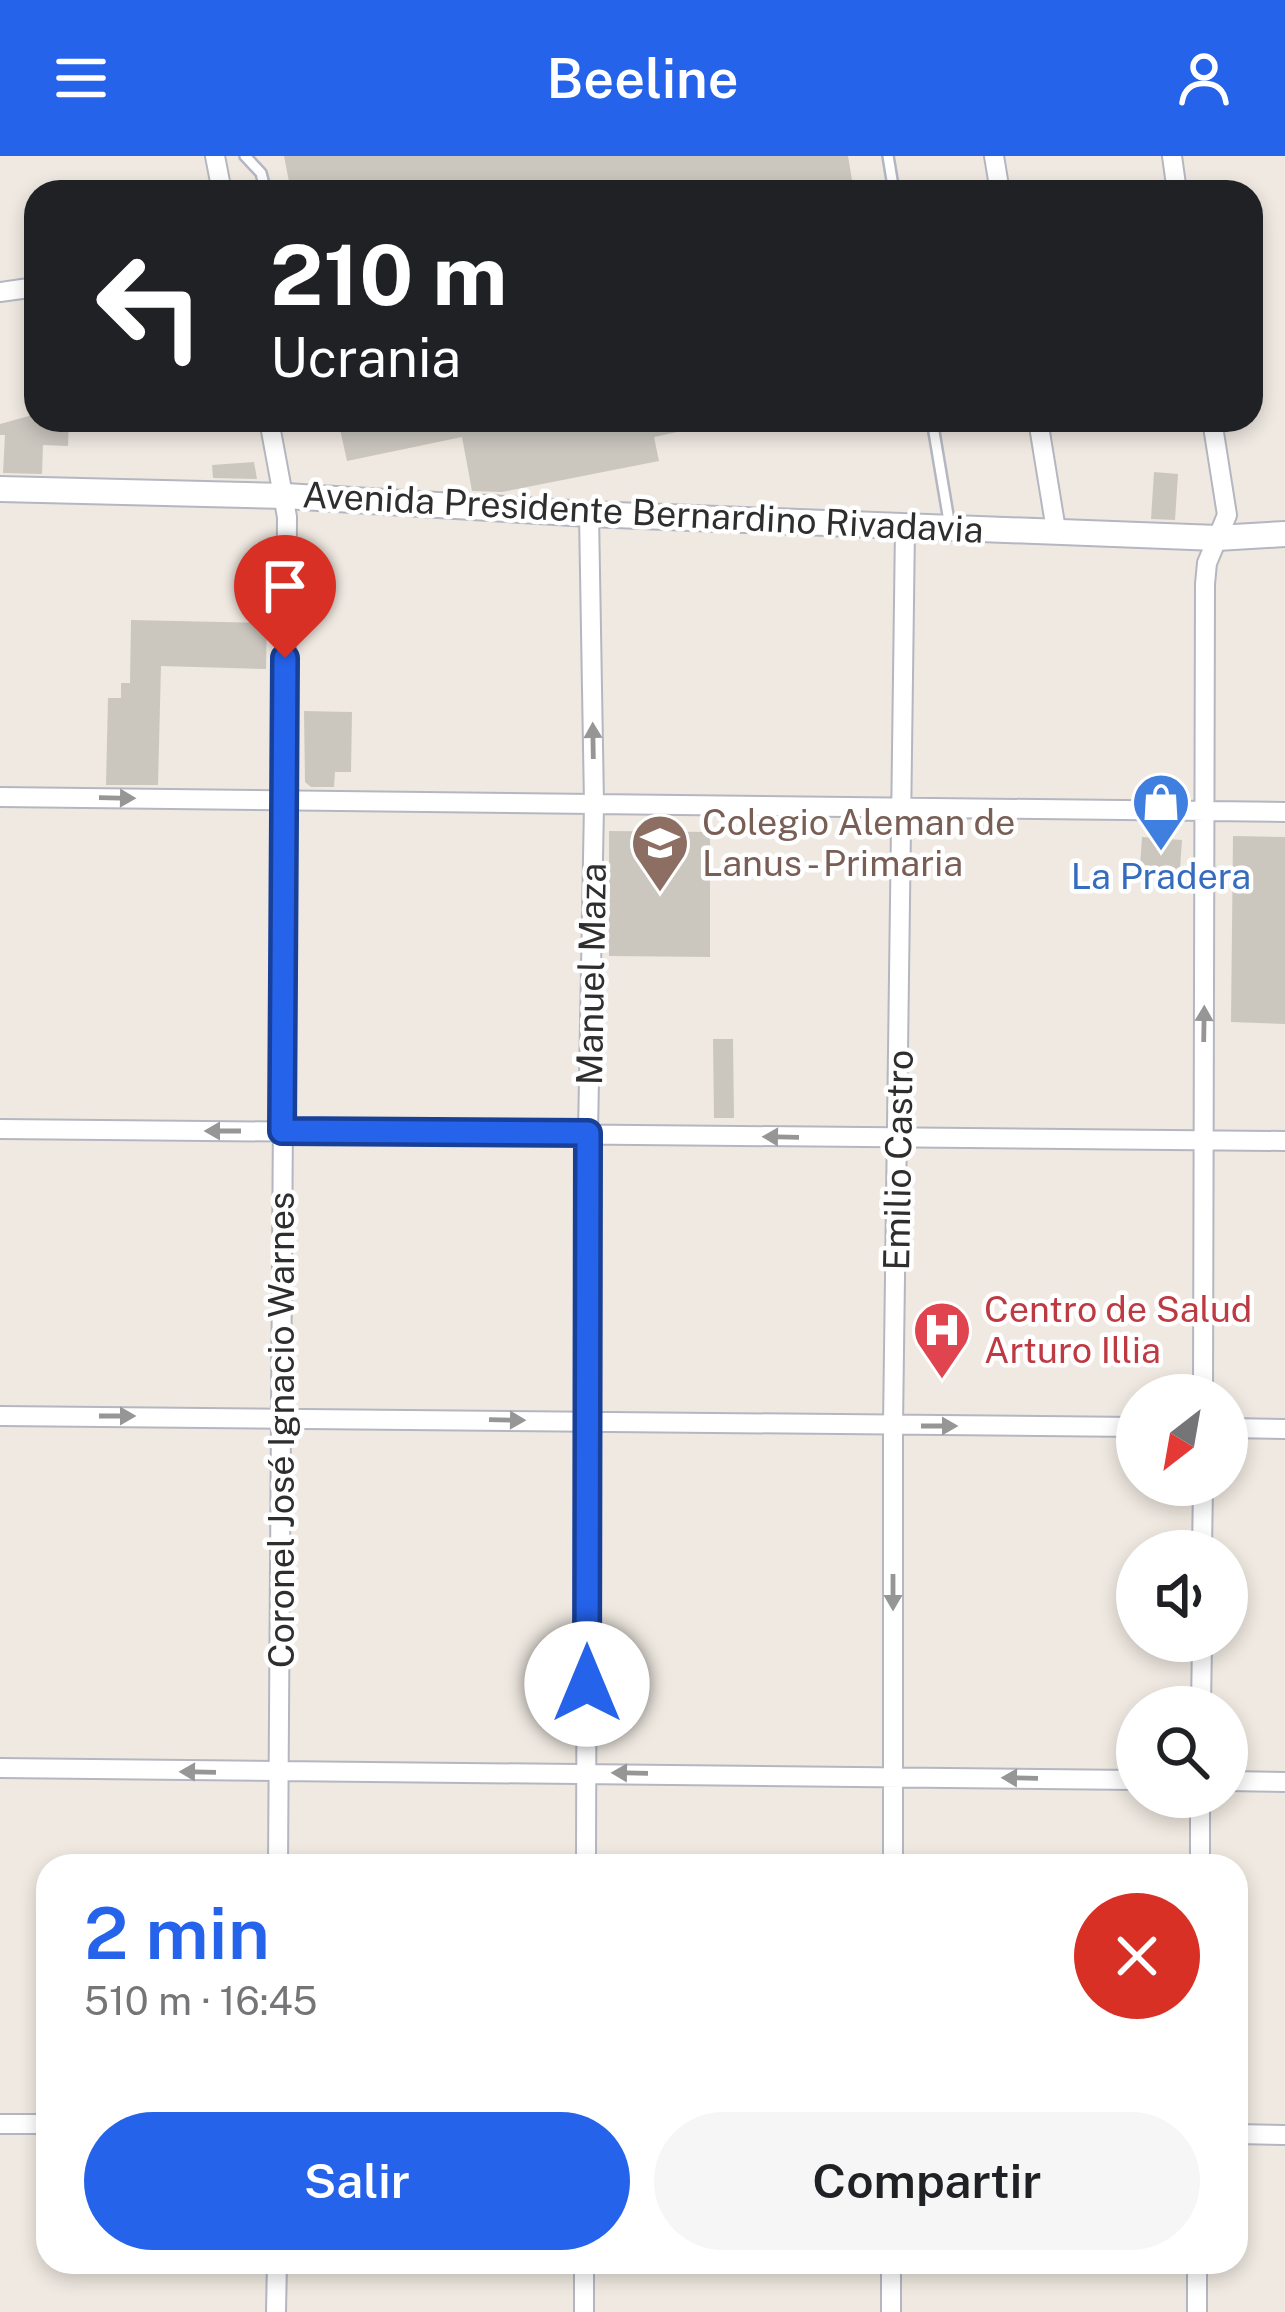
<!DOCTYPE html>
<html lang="es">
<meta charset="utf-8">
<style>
body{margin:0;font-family:"Public Sans",sans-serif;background:#f6f6f6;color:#202124;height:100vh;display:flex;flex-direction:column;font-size:45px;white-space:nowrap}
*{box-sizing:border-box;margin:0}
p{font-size:39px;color:#757577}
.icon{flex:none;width:66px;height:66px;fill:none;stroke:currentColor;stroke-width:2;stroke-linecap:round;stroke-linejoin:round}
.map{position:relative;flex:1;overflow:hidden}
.panel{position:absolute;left:36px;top:1698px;width:1212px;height:420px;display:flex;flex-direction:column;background:#fff;border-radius:36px;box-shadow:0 6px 18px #0003}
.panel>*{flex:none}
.guide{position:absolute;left:24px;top:24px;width:1239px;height:252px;border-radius:36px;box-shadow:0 6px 18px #0003;background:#202124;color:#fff;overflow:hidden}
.needle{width:78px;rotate:211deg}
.controls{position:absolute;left:1116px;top:1218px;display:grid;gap:24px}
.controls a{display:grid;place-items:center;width:132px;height:132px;border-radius:50%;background:#fff;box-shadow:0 6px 18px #0003;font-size:60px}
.pin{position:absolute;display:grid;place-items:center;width:102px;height:102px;color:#fff;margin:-123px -51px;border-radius:50% 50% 50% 0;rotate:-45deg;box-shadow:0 0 12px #0007}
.pin .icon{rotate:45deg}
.me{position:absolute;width:132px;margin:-66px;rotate:0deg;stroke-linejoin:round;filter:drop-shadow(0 0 9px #0008)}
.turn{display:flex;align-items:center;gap:42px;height:252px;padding:0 48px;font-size:54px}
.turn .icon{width:156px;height:156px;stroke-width:2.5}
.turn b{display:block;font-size:84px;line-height:102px}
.round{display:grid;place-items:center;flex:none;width:126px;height:126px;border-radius:63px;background:#f6f6f6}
.overview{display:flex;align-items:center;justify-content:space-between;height:204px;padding:0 48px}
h1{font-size:72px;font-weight:600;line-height:90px;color:#2563eb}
.primary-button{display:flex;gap:24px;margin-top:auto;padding:24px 48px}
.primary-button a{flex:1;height:138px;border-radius:72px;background:#2563eb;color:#fff;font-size:48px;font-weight:600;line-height:138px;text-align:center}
.primary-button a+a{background:#f6f6f6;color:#202124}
header{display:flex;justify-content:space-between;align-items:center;height:156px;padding:0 48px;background:#2563eb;color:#fff;font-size:54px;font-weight:600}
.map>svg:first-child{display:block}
</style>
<header><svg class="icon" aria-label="menu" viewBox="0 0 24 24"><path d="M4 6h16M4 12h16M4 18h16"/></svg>Beeline<svg class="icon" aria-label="person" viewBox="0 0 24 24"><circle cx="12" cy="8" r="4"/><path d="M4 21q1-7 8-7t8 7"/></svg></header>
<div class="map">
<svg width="1285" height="2156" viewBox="0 0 1285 2156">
<rect width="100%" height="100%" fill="#efe9e1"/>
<path fill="#cbc7bf" d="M284,0H848L854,36H291Z
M36,258V264H69L68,290L43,289L42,318L3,317L5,279H0V268Z
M338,264H704L705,270L654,281L659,305L502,336L472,335L462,281L347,305Z
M254,306L257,323L213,322L212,309Z
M1154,316L1178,318L1175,364L1151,363Z
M131,464L267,467L266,513L161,510L158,629H106L108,542H121V527H130Z
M304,555L352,556L351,616H335L334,631H311L305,626Z
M609,675L710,676V801L609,800Z
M1233,680L1285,681V868L1231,866Z
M1142,681L1182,684L1180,713L1140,711Z
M713,883H733L734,962H714Z"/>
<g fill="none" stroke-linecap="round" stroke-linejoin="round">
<defs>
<path id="service" d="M245,0L261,17L266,36
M888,0L894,36
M932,264L950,371"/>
<path id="minor" d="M215,0L222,36
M994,0L1000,36
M1172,0L1177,36
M0,136L36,131
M269,264L287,361L278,1710
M1038,264L1056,374
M0,641L1285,656
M0,973L1285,985
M1203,1239L1205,428L1207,407L1227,359L1212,264
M0,1260L1137,1271
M1227,1272L1285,1273
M1202,1395L1203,1329
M1201,1551L1202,1485
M0,1612L1137,1624
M1227,1625L1285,1626
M586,1710L588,978L594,648L589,358
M893,1710V1270L905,371
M1200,1710V1641
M0,1968H48
M1236,1978L1285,1979
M584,2106V2156
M276,2156L277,2106
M891,2156V2106
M1197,2156V2106"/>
<path id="tertiary" d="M0,333L285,340L589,358L1217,382L1285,378"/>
</defs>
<use href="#service" stroke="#b4b7c1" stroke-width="14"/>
<use href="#minor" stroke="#b4b7c1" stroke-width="22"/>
<use href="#tertiary" stroke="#b4b7c1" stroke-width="28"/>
<use href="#service" stroke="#fff" stroke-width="9"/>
<use href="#minor" stroke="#fff" stroke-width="18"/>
<use href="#tertiary" stroke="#fff" stroke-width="24"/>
</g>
<defs><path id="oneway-solid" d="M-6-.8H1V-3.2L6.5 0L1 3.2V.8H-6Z" transform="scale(3)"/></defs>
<g fill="#969696">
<use href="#oneway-solid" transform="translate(593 585) rotate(-91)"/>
<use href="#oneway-solid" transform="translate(117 642) rotate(1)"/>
<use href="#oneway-solid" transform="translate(1204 868) rotate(-89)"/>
<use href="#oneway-solid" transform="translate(223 975) rotate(-180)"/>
<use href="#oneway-solid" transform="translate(781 981) rotate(-179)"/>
<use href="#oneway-solid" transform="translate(117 1260)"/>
<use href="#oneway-solid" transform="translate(507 1264) rotate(1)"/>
<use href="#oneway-solid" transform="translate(939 1270)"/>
<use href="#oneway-solid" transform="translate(893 1436) rotate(90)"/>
<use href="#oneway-solid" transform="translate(198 1616) rotate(-179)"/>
<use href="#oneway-solid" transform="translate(630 1617) rotate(-179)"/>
<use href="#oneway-solid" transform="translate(1020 1622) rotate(-179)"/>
</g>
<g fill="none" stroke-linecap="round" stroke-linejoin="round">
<defs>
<path id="route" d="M285,502L282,975L588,977L587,1528"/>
</defs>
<use href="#route" stroke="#184099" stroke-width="30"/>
<use href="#route" stroke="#2563eb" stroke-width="21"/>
</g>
<defs>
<symbol id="shop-pin" viewBox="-11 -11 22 30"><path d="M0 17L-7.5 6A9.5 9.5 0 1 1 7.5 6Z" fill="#3f7fe0" stroke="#fff"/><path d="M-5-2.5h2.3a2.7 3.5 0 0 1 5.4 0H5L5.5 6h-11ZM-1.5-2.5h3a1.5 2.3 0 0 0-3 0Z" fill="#fff"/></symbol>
<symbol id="school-pin" viewBox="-11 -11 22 30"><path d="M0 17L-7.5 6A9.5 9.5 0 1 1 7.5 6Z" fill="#8d6e63" stroke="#fff"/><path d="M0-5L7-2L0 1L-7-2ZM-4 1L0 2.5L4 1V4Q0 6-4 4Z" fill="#fff"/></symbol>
<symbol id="hospital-pin" viewBox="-11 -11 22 30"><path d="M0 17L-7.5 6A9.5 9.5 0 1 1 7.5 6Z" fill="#e0444e" stroke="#fff"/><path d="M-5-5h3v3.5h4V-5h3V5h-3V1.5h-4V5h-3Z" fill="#fff"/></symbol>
</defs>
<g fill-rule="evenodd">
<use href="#shop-pin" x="1128" y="613" width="66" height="90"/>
<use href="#school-pin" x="627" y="654" width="66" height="90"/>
<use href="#hospital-pin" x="909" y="1141" width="66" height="90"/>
</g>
<g text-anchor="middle" stroke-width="9" stroke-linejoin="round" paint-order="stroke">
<g font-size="36" fill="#2e2e2e" stroke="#fff">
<text transform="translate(643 356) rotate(3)" y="13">Avenida Presidente Bernardino Rivadavia</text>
<text transform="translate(591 818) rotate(-89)" y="13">Manuel Maza</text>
<text transform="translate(898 1004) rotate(-89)" y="13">Emilio Castro</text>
<text transform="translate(281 1274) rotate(-90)" y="13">Coronel José Ignacio Warnes</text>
</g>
<g font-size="36" fill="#785e54" stroke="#fff" text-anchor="start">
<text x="702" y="679">Colegio Aleman de<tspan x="702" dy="41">Lanus - Primaria</tspan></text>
</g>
<g font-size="36" fill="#366cbe" stroke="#fff">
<text x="1161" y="733">La Pradera</text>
</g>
<g font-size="36" fill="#be3a42" stroke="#fff" text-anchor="start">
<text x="984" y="1166">Centro de Salud<tspan x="984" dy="41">Arturo Illia</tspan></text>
</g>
</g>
</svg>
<div class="controls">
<a><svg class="needle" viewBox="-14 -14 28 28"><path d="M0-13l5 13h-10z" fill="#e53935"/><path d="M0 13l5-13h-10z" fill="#757577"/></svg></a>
<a><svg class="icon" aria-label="sound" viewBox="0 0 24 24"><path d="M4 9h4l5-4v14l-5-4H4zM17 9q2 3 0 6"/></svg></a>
<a><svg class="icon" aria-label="search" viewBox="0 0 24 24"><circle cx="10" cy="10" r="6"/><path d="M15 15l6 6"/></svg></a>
</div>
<div class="pin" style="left:285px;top:502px;background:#d93025"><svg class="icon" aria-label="arrive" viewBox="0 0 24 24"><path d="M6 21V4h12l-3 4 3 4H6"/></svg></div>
<svg class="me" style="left:587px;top:1528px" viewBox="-20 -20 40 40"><circle r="19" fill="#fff"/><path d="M0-13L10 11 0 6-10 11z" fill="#2563eb"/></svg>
<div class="guide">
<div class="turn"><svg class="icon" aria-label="left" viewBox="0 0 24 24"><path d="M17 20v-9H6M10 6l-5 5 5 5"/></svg><div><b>210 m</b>Ucrania</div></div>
</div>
<section class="panel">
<div class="overview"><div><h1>2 min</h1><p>510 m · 16:45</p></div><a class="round" style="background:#d93025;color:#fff"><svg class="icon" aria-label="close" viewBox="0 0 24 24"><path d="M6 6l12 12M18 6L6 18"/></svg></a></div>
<div class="primary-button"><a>Salir</a><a>Compartir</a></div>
</section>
</div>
